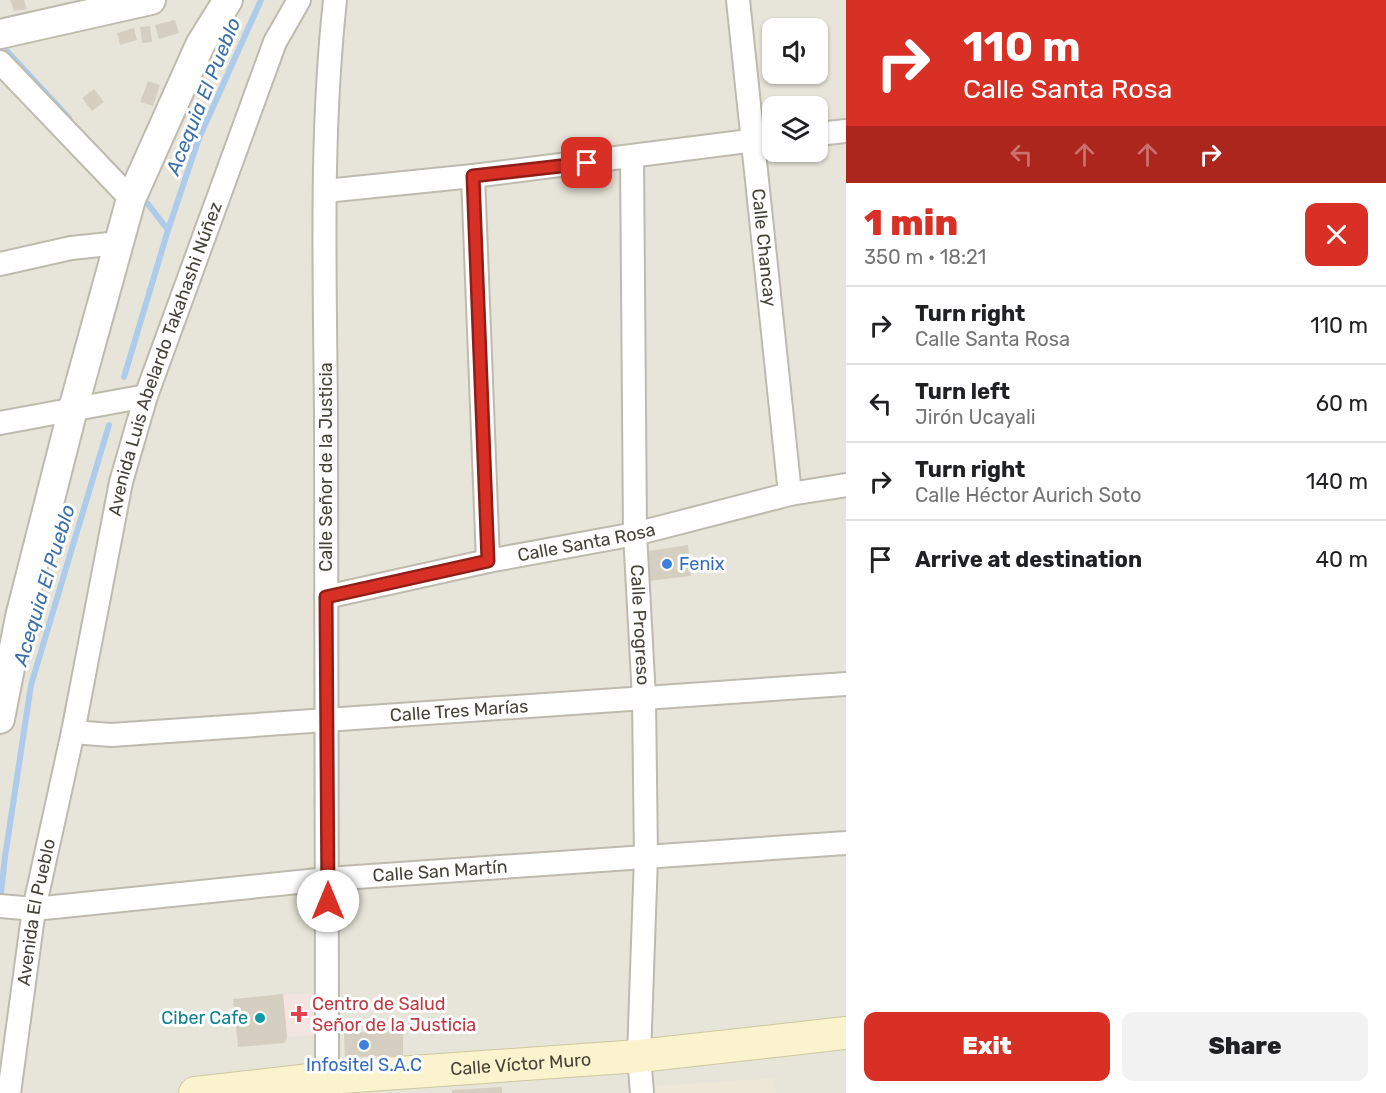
<!DOCTYPE html>
<meta charset="utf-8">
<style>
body{margin:0;font-family:Rubik,sans-serif;background:#f2f2f2;color:#202124;height:100vh;display:flex;flex-direction:column;font-size:22px;white-space:nowrap}
*{box-sizing:border-box;margin:0}
p{font-size:20px;color:#757577}
.icon{flex:none;width:33px;height:33px;fill:none;stroke:currentColor;stroke-width:2;stroke-linecap:round;stroke-linejoin:round}
.map{position:relative;flex:1;overflow:hidden}
.side{display:flex;flex-direction:column;background:#fff;width:540px}
.side>*{flex:none}
.banner{background:#d93025;color:#fff;overflow:hidden}
.fabs{position:absolute;left:762px;top:18px;display:grid;gap:12px}
.fabs a{display:grid;place-items:center;width:66px;height:66px;border-radius:12px;background:#fff;box-shadow:0 2px 4px #0004;font-size:30px}
.pin{position:absolute;display:grid;place-items:center;width:51px;height:51px;color:#fff;margin:-26px;border-radius:12px;box-shadow:0 3px 9px #0006}
.me{position:absolute;width:66px;margin:-33px;rotate:0deg;stroke-linejoin:round;filter:drop-shadow(0 0 4px #0008)}
.turn{display:flex;align-items:center;gap:21px;height:126px;padding:0 18px;font-size:27px}
.turn .icon{width:78px;height:78px;stroke-width:2.5}
.turn b{display:block;font-size:42px;line-height:51px}
.lanes{display:flex;align-items:center;height:57px;padding:0 18px;background:#0003;justify-content:center;gap:30px;direction:ltr}
.lanes .off{opacity:.35}
.round{display:grid;place-items:center;flex:none;width:63px;height:63px;border-radius:12px;background:#f2f2f2}
.overview{display:flex;align-items:center;justify-content:space-between;height:102px;padding:0 18px}
h1{font-size:36px;font-weight:800;line-height:45px;color:#d93025}
.action{display:flex;gap:12px;margin-top:auto;padding:12px 18px}
.action a{flex:1;height:69px;border-radius:12px;background:#d93025;color:#fff;font-size:24px;font-weight:800;line-height:69px;text-align:center}
.action a+a{background:#f2f2f2;color:#202124}
ul{padding:0;list-style:none}
li{display:flex;align-items:center;gap:18px;height:78px;padding:0 18px;border-top:2px solid #e0e0e0}
li div{flex:1}
li b{display:block;font-size:22px}
li em{font-style:normal}
main{display:flex;flex:1;min-height:0}
.map>svg:first-child{display:block}
</style>
<main>
<div class="map">
<svg width="846" height="1093" viewBox="0 0 846 1093">
<rect width="100%" height="100%" fill="#f4f2eb"/>
<path fill="#e7e4d9" fill-rule="evenodd" d="M0,0H846V1093H0ZM772,28H818V74H772ZM772,106H818V152H772Z"/>
<path fill="#ece7d6" d="M775,1078L776,1093H655V1086Z"/>
<path fill="#f3e4df" d="M283,994H312L314,1035L287,1037Z"/>
<g fill="none" stroke-linecap="round" stroke-linejoin="round">
<path stroke="#adcceb" stroke-width="6" d="M5,49L69,118
M148,204L168,230
M124,377L168,230L199,138L261,0
M0,901L5,857L31,685L109,425"/>
</g>
<path fill="#d4cfc1" d="M10,0H24L27,9L14,11Z
M175,20L179,33L159,39L155,25Z
M150,26L152,42L142,43L140,27Z
M134,28L137,40L120,45L117,33Z
M148,81L160,85L153,106L140,102Z
M94,89L104,102L92,111L82,98Z
M688,545L691,576L647,581L642,552Z
M283,994L287,1037L285,1043L238,1047L233,999Z
M403,1031V1056L345,1057L344,1033Z
M502,1087V1093H452V1090Z"/>
<g fill="none" stroke-linecap="round" stroke-linejoin="round">
<defs>
<g id="minor">
<path id="s1" d="M738,0L790,494"/>
<path d="M0,62L131,199"/>
<path d="M818,134L846,131"/>
<path id="s2" d="M632,157L635,534L644,698L646,857L639,1056L642,1093"/>
<path d="M473,176L488,561"/>
<path d="M325,191L473,176L772,138"/>
<path d="M0,264L71,248L119,243"/>
<path d="M0,423L146,396"/>
<path id="s3" d="M326,597L488,561L635,534L790,494L846,485"/>
<path id="s4" d="M73,732L111,735L846,684"/>
<path id="s5" d="M0,906L34,909L328,879L846,843"/>
<path d="M327,1078C328,858 326,638 326,417C325,278 320,138 335,0"/>
<path id="s6" d="M9,1093L34,909L73,732L121,482L146,396L275,42L299,0"/>
</g>
<path id="tertiary" d="M0,34L151,0
M0,719L20,617L73,409L131,199L200,45L228,0"/>
<g id="secondary">
<path id="s7" d="M195,1093L327,1078L639,1056L846,1033"/>
</g>
</defs>
<use href="#minor" stroke="#bfbaae" stroke-width="26"/>
<use href="#tertiary" stroke="#bfbaae" stroke-width="32"/>
<use href="#secondary" stroke="#cfc79e" stroke-width="34"/>
<use href="#minor" stroke="#fff" stroke-width="22"/>
<use href="#tertiary" stroke="#fff" stroke-width="28"/>
<use href="#secondary" stroke="#faf3ce" stroke-width="32"/>
</g>
<g fill="none" stroke-linecap="round" stroke-linejoin="round">
<defs>
<path id="route" d="M328,901L326,597L488,561L473,176L587,163"/>
</defs>
<use href="#route" stroke="#8d1f18" stroke-width="15"/>
<use href="#route" stroke="#d93025" stroke-width="10"/>
</g>
<g fill="#3f7fe0" stroke="#fff" stroke-width="2">
<circle cx="667" cy="564" r="6"/>
<circle cx="364" cy="1045" r="6"/>
</g>
<path fill="#e0444e" stroke="#fff" stroke-width="2" d="M296 1005h6v6h6v6h-6v6h-6v-6h-6v-6h6z"/>
<circle fill="#0f9aa8" stroke="#fff" stroke-width="2" cx="260" cy="1018" r="6"/>
<g text-anchor="middle" stroke-width="6" stroke-linejoin="round" paint-order="stroke">
<g font-size="18" fill="#474339" stroke="#fff">
<text dy="6" stroke="none"><textPath href="#s1" startOffset="249">Calle Chancay</textPath></text>
<text dy="6" stroke="none"><textPath href="#s6" startOffset="752">Avenida Luis Abelardo Takahashi Núñez</textPath></text>
<text transform="translate(326 467) rotate(-90)" y="6">Calle Señor de la Justicia</text>
<text dy="6" stroke="none"><textPath href="#s3" startOffset="266">Calle Santa Rosa</textPath></text>
<text dy="6" stroke="none"><textPath href="#s2" startOffset="468">Calle Progreso</textPath></text>
<text dy="6" stroke="none"><textPath href="#s4" startOffset="387">Calle Tres Marías</textPath></text>
<text dy="6" stroke="none"><textPath href="#s5" startOffset="442">Calle San Martín</textPath></text>
<text dy="6" stroke="none"><textPath href="#s6" startOffset="183">Avenida El Pueblo</textPath></text>
<text dy="6" stroke="none"><textPath href="#s7" startOffset="327">Calle Víctor Muro</textPath></text>
</g>
<g font-size="18" fill="#366cbe" stroke="#fff" text-anchor="start">
<text x="679" y="570">Fenix</text>
<text x="364" y="1071" text-anchor="middle">Infositel S.A.C</text>
</g>
<g font-size="18" fill="#be3a42" stroke="#fff" text-anchor="start">
<text x="312" y="1010">Centro de Salud<tspan x="312" dy="21">Señor de la Justicia</tspan></text>
</g>
<g font-size="18" fill="#0d838f" stroke="#fff" text-anchor="end">
<text x="248" y="1024">Ciber Cafe</text>
</g>
<g font-size="20" font-style="italic" fill="#3b71aa" stroke="#fff">
<text transform="translate(203 96) rotate(-68)" y="7">Acequia El Pueblo</text>
<text transform="translate(44 585) rotate(-73)" y="7">Acequia El Pueblo</text>
</g>
</g>
</svg>
<div class="fabs">
<a><svg class="icon" aria-label="sound" viewBox="0 0 24 24"><path d="M4 9h4l5-4v14l-5-4H4zM17 9q2 3 0 6"/></svg></a>
<a><svg class="icon" aria-label="layers" viewBox="0 0 24 24"><path d="M12 4l9 5-9 5-9-5zM3 14l9 5 9-5"/></svg></a>
</div>
<div class="pin" style="left:587px;top:163px;background:#d93025"><svg class="icon" aria-label="arrive" viewBox="0 0 24 24"><path d="M6 21V4h12l-3 4 3 4H6"/></svg></div>
<svg class="me" style="left:328px;top:901px" viewBox="-20 -20 40 40"><circle r="19" fill="#fff"/><path d="M0-13L10 11 0 6-10 11z" fill="#d93025"/></svg>
</div>
<section class="side">
<div class="banner">
<div class="turn"><svg class="icon" aria-label="right" viewBox="0 0 24 24"><path d="M7 20v-9h11M14 6l5 5-5 5"/></svg><div><b>110 m</b>Calle Santa Rosa</div></div>
<div class="lanes"><svg class="icon off" aria-label="left" viewBox="0 0 24 24"><path d="M17 20v-9H6M10 6l-5 5 5 5"/></svg><svg class="icon off" aria-label="ahead" viewBox="0 0 24 24"><path d="M12 20V5M6 11l6-6 6 6"/></svg><svg class="icon off" aria-label="ahead" viewBox="0 0 24 24"><path d="M12 20V5M6 11l6-6 6 6"/></svg><svg class="icon" aria-label="right" viewBox="0 0 24 24"><path d="M7 20v-9h11M14 6l5 5-5 5"/></svg></div>
</div>
<div class="overview"><div><h1>1 min</h1><p>350 m · 18:21</p></div><a class="round" style="background:#d93025;color:#fff"><svg class="icon" aria-label="close" viewBox="0 0 24 24"><path d="M6 6l12 12M18 6L6 18"/></svg></a></div>
<ul>
<li><svg class="icon" aria-label="right" viewBox="0 0 24 24"><path d="M7 20v-9h11M14 6l5 5-5 5"/></svg><div><b>Turn right</b><p>Calle Santa Rosa</p></div><em>110 m</em></li>
<li><svg class="icon" aria-label="left" viewBox="0 0 24 24"><path d="M17 20v-9H6M10 6l-5 5 5 5"/></svg><div><b>Turn left</b><p>Jirón Ucayali</p></div><em>60 m</em></li>
<li><svg class="icon" aria-label="right" viewBox="0 0 24 24"><path d="M7 20v-9h11M14 6l5 5-5 5"/></svg><div><b>Turn right</b><p>Calle Héctor Aurich Soto</p></div><em>140 m</em></li>
<li><svg class="icon" aria-label="arrive" viewBox="0 0 24 24"><path d="M6 21V4h12l-3 4 3 4H6"/></svg><div><b>Arrive at destination</b></div><em>40 m</em></li>
</ul>
<div class="action"><a>Exit</a><a>Share</a></div>
</section>
</main>
